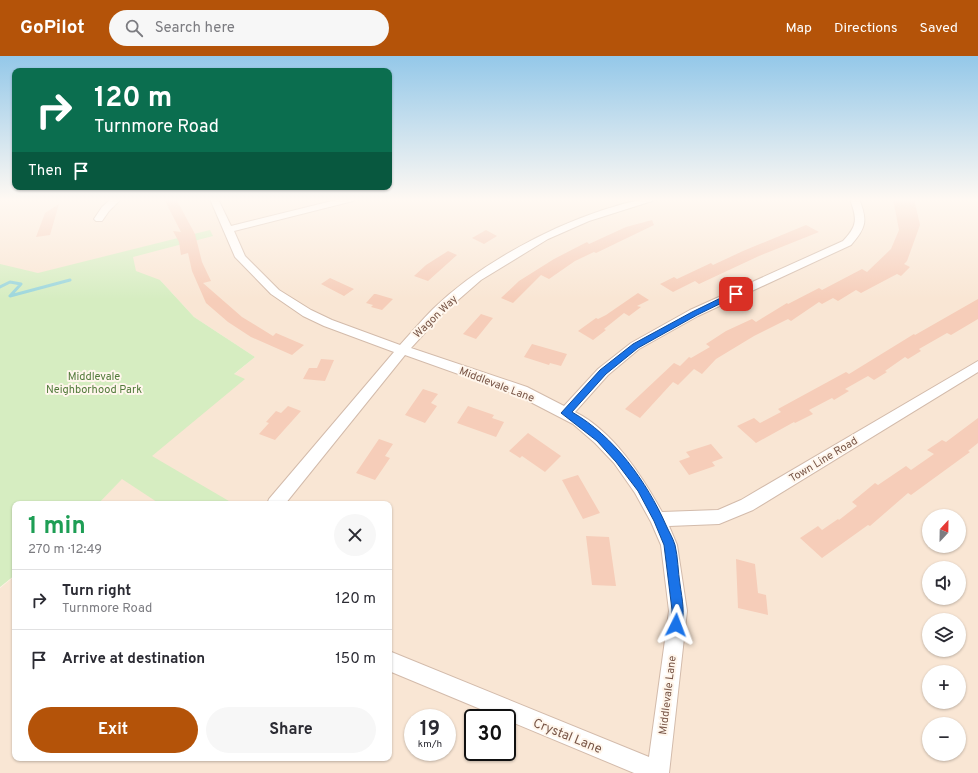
<!DOCTYPE html>
<meta charset="utf-8">
<style>
body{margin:0;font-family:Overpass,sans-serif;background:#f7f7f7;color:#2b2b33;height:100vh;display:flex;flex-direction:column;font-size:15px;white-space:nowrap}
*{box-sizing:border-box;margin:0}
p{font-size:13px;color:#7c7c81}
.icon{flex:none;width:22px;height:22px;fill:none;stroke:currentColor;stroke-width:2;stroke-linecap:round;stroke-linejoin:round}
.map{position:relative;flex:1;overflow:hidden}
.drawer{position:absolute;left:12px;top:445px;width:380px;height:260px;display:flex;flex-direction:column;background:#fff;border-radius:8px;box-shadow:0 1px 3px #0004}
.drawer>*{flex:none}
.top-card{position:absolute;left:12px;top:12px;width:380px;height:122px;border-radius:8px;box-shadow:0 1px 3px #0004;background:#0b6e4f;color:#fff;overflow:hidden}
.needle{width:26px;rotate:22deg}
.controls{position:absolute;left:922px;top:453px;display:grid;gap:8px}
.controls a{display:grid;place-items:center;width:44px;height:44px;border-radius:50%;background:#fff;box-shadow:0 1px 3px #0004;font-size:20px}
.speed{position:absolute;left:404px;top:653px;display:flex;gap:8px;font-size:20px;font-weight:700;text-align:center}
.speed>*{display:grid;place-content:center;width:52px;height:52px;border-radius:50%;background:#fff;box-shadow:0 1px 3px #0004;line-height:1}
.speed small{font-size:10px;font-weight:400}
.speed .limit{border:2px solid #111;border-radius:6px;background:#fff;color:#111}
.pin{position:absolute;display:grid;place-items:center;width:34px;height:34px;color:#fff;margin:-17px;border-radius:8px;box-shadow:0 2px 6px #0006}
.me{position:absolute;width:44px;margin:-22px;rotate:3deg;stroke-linejoin:round;filter:drop-shadow(0 0 3px #0008)}
.turn{display:flex;align-items:center;gap:14px;height:84px;padding:0 16px;font-size:18px}
.turn .icon{width:52px;height:52px;stroke-width:2.5}
.turn b{display:block;font-size:28px;line-height:34px}
.then{display:flex;align-items:center;height:38px;padding:0 16px;background:#0003;gap:8px;font-size:15px}
.round{display:grid;place-items:center;flex:none;width:42px;height:42px;border-radius:21px;background:#f7f7f7}
.headline{display:flex;align-items:center;justify-content:space-between;height:68px;padding:0 16px}
h1{font-size:24px;font-weight:700;line-height:30px;color:#1e9e55}
.cta{display:flex;gap:8px;margin-top:auto;padding:8px 16px}
.cta a{flex:1;height:46px;border-radius:24px;background:#b45309;color:#fff;font-size:16px;font-weight:700;line-height:46px;text-align:center}
.cta a+a{background:#f7f7f7;color:#2b2b33}
ul{padding:0;list-style:none}
li{display:flex;align-items:center;gap:12px;height:60px;padding:0 16px;border-top:1px solid #e1e1e2}
li div{flex:1}
li b{display:block;font-size:15px}
li em{font-style:normal}
header{display:flex;align-items:center;gap:24px;box-sizing:border-box;height:56px;padding:0 20px;background:#b45309;color:#fff}
header strong{font-size:19px}
nav{display:flex;gap:22px;margin-inline-start:auto;font-size:14px}
.search{width:280px;height:36px;background:#f7f7f7;display:flex;align-items:center;gap:10px;box-sizing:border-box;padding:0 14px;border-radius:22px;color:#7c7c81;font-size:15px}
.map>svg:first-child{display:block}
</style>
<header>
<strong>GoPilot</strong>
<div class="search"><svg class="icon" aria-label="search" viewBox="0 0 24 24"><circle cx="10" cy="10" r="6"/><path d="M15 15l6 6"/></svg>Search here</div>
<nav><a>Map</a><a>Directions</a><a>Saved</a></nav>
</header>
<div class="map">
<svg width="978" height="717" viewBox="0 0 978 717">
<rect width="100%" height="100%" fill="#fef2e4"/>
<path fill="#f9e6d4" fill-rule="evenodd" d="M0,143H978V717H0V532L15,520V702H389V448H98L170,371L255,301L194,261L160,224L57,219L9,214L0,210ZM929,460H959V490H929ZM929,512H959V542H929ZM929,564H959V594H929ZM929,616H959V646H929ZM413,662H447V696H413ZM473,662H507V696H473ZM929,668H959V698H929Z"/>
<path fill="#d6edc1" d="M210,174L213,180L133,201L136,215L160,224L194,261L255,301L234,318L245,323L152,400L234,448H160L122,423L98,448H15V519L0,531V208L38,217Z"/>
<g fill="none" stroke-linecap="round" stroke-linejoin="round">
<path stroke="#9cd6dc" stroke-width="3" d="M0,231L10,226L21,228L10,240L70,224"/>
</g>
<path fill="#f6cdb9" d="M164,143H176L195,178L202,206L211,225L203,227L242,261L273,280L276,277L304,289L292,299L251,281L228,266L206,247L192,215L188,197L181,199L179,186L173,175L181,176Z
M893,143H914L920,169L907,205L904,208L910,211L901,220L897,218L861,237L856,234L838,245L833,242L822,248L819,246L791,265L788,263L754,280L716,303L702,318L694,313L678,329L673,326L640,362L625,353L674,307L680,310L689,301L691,302L710,291L706,288L726,275L752,263L756,266L787,247L788,248L819,232L822,234L862,213L867,216L891,193L899,174Z
M59,148L50,179L36,181L45,157Z
M652,164L654,169L596,197L594,196L575,205L549,223L541,219L513,247L501,242L519,225L554,203L587,186L589,188L626,171Z
M806,169L819,176L759,200L699,228L695,225L673,236L660,228L674,221L677,223L711,207L713,209L743,195Z
M486,174L497,180L484,188L472,182Z
M448,195L457,199L428,225L414,220L426,209Z
M330,222L354,233L344,240L321,228Z
M638,237L649,244L637,250L641,251L629,260L624,257L604,273L606,274L593,284L578,275L596,262L598,263L606,259Z
M374,238H376L393,243L382,254L371,251L373,249L366,247Z
M978,243V263L951,279L947,277L919,293L921,295L908,303L905,301L885,315L887,316L874,324L868,320L845,333L849,335L834,344L832,342L809,354L813,358L795,367L794,366L756,387L737,370L754,362L760,367L781,356L778,353L846,316L849,318L914,278L915,279Z
M481,258L493,262L476,283L463,278Z
M532,288L567,298L561,310L550,307L549,309L524,301Z
M321,303L334,304L325,325L303,323L309,312H317Z
M423,333L438,338L431,347L437,350L425,367L405,359Z
M288,350L301,355L275,384L259,378L269,367L266,366L276,355L281,357Z
M468,350L494,359L492,362L504,366L496,381L457,367Z
M978,362V387L968,395L970,396L911,439L908,437L870,470L868,469L822,502L800,482L818,470L822,474L838,463L839,464L857,450L852,446L875,427L878,429L906,410L911,414L934,398L927,394L942,384L946,386Z
M528,377L561,400L545,416L522,400L520,402L509,395Z
M379,383L393,388L385,400L390,402L375,424L356,417Z
M711,388L723,402L712,406L715,410L689,419L679,405L690,401L686,396Z
M578,419L600,457L583,463L562,424Z
M586,480L609,481L616,530L592,529Z
M736,503L755,508L758,537L766,539L768,559L738,552Z"/>
<g fill="none" stroke-linecap="round" stroke-linejoin="round">
<defs>
<path id="street" d="M111,143H121L109,155L102,165H96L94,163L102,151Z
M210,143H218L231,170L340,143H354L353,145L234,175L245,200L279,234L311,254L332,264L400,289C411,277 422,264 433,253C477,210 545,173 603,154C620,149 636,143 653,143L652,145L589,165L548,183L481,224L442,258L411,292L527,331L564,350L598,313L631,287L690,254L843,185C858,169 857,163 850,143H859C868,165 866,172 851,189L698,260L639,293L608,319L575,356C613,375 642,420 662,456L718,454L741,444L978,305V316L753,454L719,468L669,470L677,489L687,555L669,717H634L507,664V662H502L389,615V595L649,701L669,555L661,489L651,466L635,437L614,407L595,387L573,368L517,339L405,299L285,448H267L269,443L394,296L324,270L303,260L271,238L235,201Z"/>
</defs>
<use href="#street" stroke="#d3bbab" stroke-width="2"/>
<use href="#street" fill="#fff" fill-rule="evenodd"/>
</g>
<linearGradient id="sky" x2="0" y2="1"><stop stop-color="#94c8e9"/><stop offset="0.59" stop-color="#fff9f3"/><stop offset="1" stop-color="#fff9f3" stop-opacity="0"/></linearGradient>
<rect width="978" height="243" fill="url(#sky)"/>
<path fill="#1a73e8" stroke="#114b97" d="M733,236H739L740,238L697,259L638,292L606,318L572,356C614,380 647,426 666,469C669,476 673,482 675,489C678,501 678,516 680,528C682,543 686,559 680,573L676,575L672,573L670,569L672,554L664,489L654,465L638,435L616,406L597,385L561,357L600,314L633,288L692,256Z"/>
<g text-anchor="middle" stroke-width="4" stroke-linejoin="round" paint-order="stroke">
<g font-size="11" fill="#795647" stroke="#fff6ec">
<text transform="translate(435 260) rotate(-44)" y="4">Wagon Way</text>
<text transform="translate(497 328) rotate(21)" y="4">Middlevale Lane</text>
<text transform="translate(823 403) rotate(-31)" y="4">Town Line Road</text>
<text transform="translate(667 639) rotate(-83)" y="4">Middlevale Lane</text>
</g>
<g font-size="11" fill="#527a3b" stroke="#fff6ec">
<text x="94" y="324">Middlevale<tspan x="94" dy="13">Neighborhood Park</tspan></text>
</g>
<g font-size="13" fill="#795647" stroke="#fff6ec">
<text transform="translate(568 679) rotate(22)" y="5">Crystal Lane</text>
</g>
</g>
</svg>
<div class="controls">
<a><svg class="needle" viewBox="-14 -14 28 28"><path d="M0-13l5 13h-10z" fill="#e53935"/><path d="M0 13l5-13h-10z" fill="#7c7c81"/></svg></a>
<a><svg class="icon" aria-label="sound" viewBox="0 0 24 24"><path d="M4 9h4l5-4v14l-5-4H4zM17 9q2 3 0 6"/></svg></a>
<a><svg class="icon" aria-label="layers" viewBox="0 0 24 24"><path d="M12 4l9 5-9 5-9-5zM3 14l9 5 9-5"/></svg></a>
<a>+</a>
<a>−</a>
</div>
<div class="speed"><div>19<small>km/h</small></div><div class="limit">30</div></div>
<div class="pin" style="left:736px;top:238px;background:#d93025"><svg class="icon" aria-label="arrive" viewBox="0 0 24 24"><path d="M6 21V4h12l-3 4 3 4H6"/></svg></div>
<svg class="me" style="left:676px;top:569px" viewBox="-20 -20 40 40"><path d="M0-17L14 15 0 8-14 15z" fill="#1a73e8" stroke="#fff" stroke-width="4"/></svg>
<div class="top-card">
<div class="turn"><svg class="icon" aria-label="right" viewBox="0 0 24 24"><path d="M7 20v-9h11M14 6l5 5-5 5"/></svg><div><b>120 m</b>Turnmore Road</div></div>
<div class="then">Then<svg class="icon" aria-label="arrive" viewBox="0 0 24 24"><path d="M6 21V4h12l-3 4 3 4H6"/></svg></div>
</div>
<section class="drawer">
<div class="headline"><div><h1>1 min</h1><p>270 m · 12:49</p></div><a class="round"><svg class="icon" aria-label="close" viewBox="0 0 24 24"><path d="M6 6l12 12M18 6L6 18"/></svg></a></div>
<ul>
<li><svg class="icon" aria-label="right" viewBox="0 0 24 24"><path d="M7 20v-9h11M14 6l5 5-5 5"/></svg><div><b>Turn right</b><p>Turnmore Road</p></div><em>120 m</em></li>
<li><svg class="icon" aria-label="arrive" viewBox="0 0 24 24"><path d="M6 21V4h12l-3 4 3 4H6"/></svg><div><b>Arrive at destination</b></div><em>150 m</em></li>
</ul>
<div class="cta"><a>Exit</a><a>Share</a></div>
</section>
</div>
